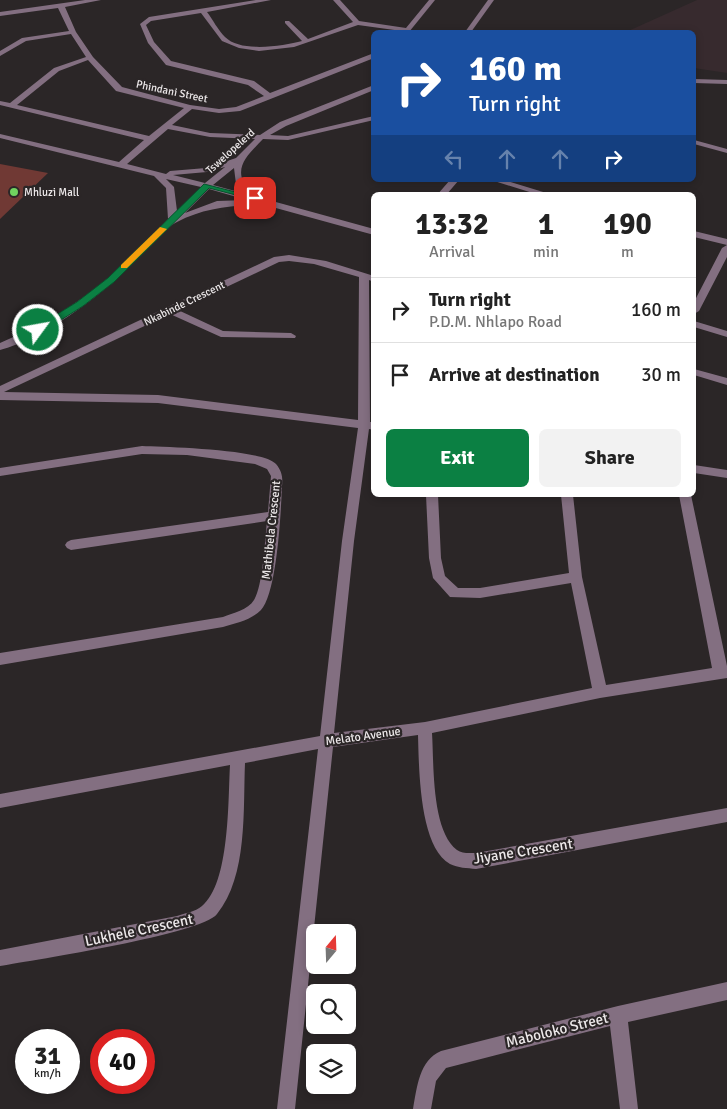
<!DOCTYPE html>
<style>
body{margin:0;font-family:Signika,sans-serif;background:#f2f2f2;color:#222;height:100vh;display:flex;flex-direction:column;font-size:19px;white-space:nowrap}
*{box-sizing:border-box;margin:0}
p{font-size:16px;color:#767676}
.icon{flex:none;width:28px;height:28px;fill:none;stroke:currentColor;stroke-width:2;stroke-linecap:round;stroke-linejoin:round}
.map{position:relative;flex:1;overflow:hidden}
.panel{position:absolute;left:371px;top:192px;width:325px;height:305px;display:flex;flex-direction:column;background:#fff;border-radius:8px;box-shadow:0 2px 8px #0003}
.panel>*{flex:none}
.top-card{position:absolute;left:371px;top:30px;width:325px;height:152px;border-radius:8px;box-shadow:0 2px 8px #0003;background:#1a4fa0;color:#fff;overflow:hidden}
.needle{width:32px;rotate:19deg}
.controls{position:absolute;left:306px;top:924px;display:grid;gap:10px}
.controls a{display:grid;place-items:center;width:50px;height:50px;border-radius:8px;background:#fff;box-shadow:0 2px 8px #0003;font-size:25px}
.speed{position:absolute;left:15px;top:1029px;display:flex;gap:10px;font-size:25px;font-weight:700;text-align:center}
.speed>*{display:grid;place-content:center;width:65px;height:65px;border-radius:50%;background:#fff;box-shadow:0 2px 8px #0003;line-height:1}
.speed small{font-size:12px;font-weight:400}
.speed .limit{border:8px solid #d22;background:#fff;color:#111}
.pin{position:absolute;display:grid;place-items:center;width:42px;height:42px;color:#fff;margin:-21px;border-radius:10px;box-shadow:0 2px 8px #0006}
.me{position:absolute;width:55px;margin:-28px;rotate:58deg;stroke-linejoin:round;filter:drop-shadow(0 0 4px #0008)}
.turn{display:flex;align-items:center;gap:18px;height:105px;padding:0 15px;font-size:22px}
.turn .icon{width:65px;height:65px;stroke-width:2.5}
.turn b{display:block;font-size:35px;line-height:42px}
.lanes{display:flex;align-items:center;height:48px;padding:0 15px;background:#0003;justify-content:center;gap:25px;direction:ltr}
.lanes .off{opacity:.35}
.eta{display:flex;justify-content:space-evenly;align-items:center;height:85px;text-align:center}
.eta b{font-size:30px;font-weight:700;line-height:35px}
.button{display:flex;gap:10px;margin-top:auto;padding:10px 15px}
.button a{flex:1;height:58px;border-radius:8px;background:#0b8043;color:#fff;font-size:20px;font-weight:700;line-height:58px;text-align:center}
.button a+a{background:#f2f2f2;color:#222}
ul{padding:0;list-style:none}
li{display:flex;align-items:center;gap:15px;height:65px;padding:0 15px;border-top:1px solid #e0e0e0}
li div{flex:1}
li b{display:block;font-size:19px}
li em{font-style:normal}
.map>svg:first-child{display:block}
</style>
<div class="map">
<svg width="727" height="1109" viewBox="0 0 727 1109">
<rect width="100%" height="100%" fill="#2b2627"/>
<path fill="#372a2e" d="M697,0H727V73L694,68V32H626Z"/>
<path fill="#703934" d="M0,164L48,173L0,219Z"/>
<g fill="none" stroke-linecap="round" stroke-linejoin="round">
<path fill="#836f81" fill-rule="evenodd" d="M85,0H101L65,7L76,32L93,57L122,87L190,105L219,109L236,107L264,96L248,85L166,65L148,43L140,24L149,17L256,0H271L207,12C213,20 218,30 225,37C241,53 283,46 302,41L285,23V21H289L308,39L353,22L333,0H340L359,21L406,28L429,0H435L409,32L358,25L294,47L259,51L239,48L222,41L201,13L151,21L146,25L154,42L171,61L254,81L270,93L374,53V58L240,111L219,113L192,109L172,125L210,133L260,135L280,122L374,85V90L286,126L270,135L288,136L374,116V120L288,140L263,139C252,151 234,165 244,183C247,188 253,190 256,194L254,196L374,229V235L254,202L250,205C224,206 200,210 177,222C164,228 141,255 130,266C98,298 44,338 0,350V343C39,326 76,306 108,278C129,259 148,238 168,219L166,188L154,176L0,138V134L119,162L144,140L0,105V101L10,103L54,68L86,57L71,34L26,41L0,56V51L22,38L69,31L58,8L0,16V12ZM88,60L116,91L184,108L149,136L17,105L59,71ZM168,129L210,137L255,139L236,158L206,168L170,171L166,174L127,164ZM225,167L205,183L173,175L207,172ZM234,168L236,184L246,194L213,185ZM166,179L201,187L177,211L174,187ZM209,189L247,200L217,201L185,213Z
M488,0H494L471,32H465Z
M694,79L727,80V84L694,83Z
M694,140L727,149V153L694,144Z
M450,180H459L446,195H437Z
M491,180H504L553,195H539Z
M694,231L727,239V245L694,237Z
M727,245V257L699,311L694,314V302L722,248Z
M289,255L326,261L374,276V282L369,280L370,422H374V430L369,429L354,541L334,733L425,722L592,688L571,583L480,598L450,597L433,578L429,558L426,495H438L441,558L445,576L458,588H480L569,573L561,495H573L582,577L606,685L712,668L679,495H691L727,666V678L600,698L432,733C434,763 431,830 457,850C462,854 470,853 476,853L727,808V822L476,869C467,868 458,868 450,864C419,847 419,767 418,735L333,747L295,1109H277L318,749L245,763C243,809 248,876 217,914C202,934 35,960 0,966V950L177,916C185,913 195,912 202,906C230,883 228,800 230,765L0,808V794L320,736L342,541L358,428L158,403L0,400V386L274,257ZM289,261L314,264L359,277L358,420L158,395L4,392L170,314L221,337L295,338L296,336L291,333L223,331L178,310L279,262Z
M694,321L727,331V337L694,327Z
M694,369L727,378V385L694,375Z
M142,446C166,447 262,449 276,464C282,471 283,478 282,486C281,511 277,593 261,610C251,620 236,623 223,627L0,665V653L223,617C233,613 248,610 254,600C263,586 265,539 267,521L71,550L67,548L65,545L67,542L71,540L268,512L271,476L267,469L255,464L187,455L142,454L0,476V468Z
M694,465L727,470V478L694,473Z
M727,982V1000L628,1022L638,1109H620L610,1026L446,1068L436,1081L431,1109H413C417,1088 419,1060 441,1051L618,1006Z"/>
</g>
<path fill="#0b8043" stroke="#07532c" d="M204,184L259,198L255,200L209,188L114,282L83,306L42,332H35V328L77,302L108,278Z"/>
<path fill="#f59e0b" d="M160,227L167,229L127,268H121V265Z"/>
<circle fill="#70d35f" stroke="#2b2627" stroke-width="2" cx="14" cy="192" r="5"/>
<g text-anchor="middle" stroke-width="4.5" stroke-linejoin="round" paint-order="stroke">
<g font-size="11" fill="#ede9ea" stroke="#2b2627">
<text transform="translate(172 91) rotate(12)" y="4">Phindani Street</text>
<text transform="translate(230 151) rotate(-42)" y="4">Tswelopelerd</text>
<text transform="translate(184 303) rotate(-26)" y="4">Nkabinde Crescent</text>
</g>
<g font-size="11" fill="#ede9ea" stroke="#2b2627" text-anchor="start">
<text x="24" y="196">Mhluzi Mall</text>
</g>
<g font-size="12" fill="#ede9ea" stroke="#2b2627">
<text transform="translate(271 530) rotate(-84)" y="4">Mathibela Crescent</text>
<text transform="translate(363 736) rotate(-8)" y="4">Melato Avenue</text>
</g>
<g font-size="15" fill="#ede9ea" stroke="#2b2627">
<text transform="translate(523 851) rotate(-9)" y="5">Jiyane Crescent</text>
<text transform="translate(139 930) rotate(-12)" y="5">Lukhele Crescent</text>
<text transform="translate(557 1030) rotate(-14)" y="5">Maboloko Street</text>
</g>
</g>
</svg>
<div class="controls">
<a><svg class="needle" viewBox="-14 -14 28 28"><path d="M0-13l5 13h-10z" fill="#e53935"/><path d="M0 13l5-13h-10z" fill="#767676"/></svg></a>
<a><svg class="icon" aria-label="search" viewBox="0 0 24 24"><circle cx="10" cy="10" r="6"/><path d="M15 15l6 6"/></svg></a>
<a><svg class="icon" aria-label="layers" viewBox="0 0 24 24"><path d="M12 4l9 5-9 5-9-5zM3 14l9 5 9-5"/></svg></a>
</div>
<div class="speed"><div>31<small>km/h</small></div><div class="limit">40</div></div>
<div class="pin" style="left:255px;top:198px;background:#d93025"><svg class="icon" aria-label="arrive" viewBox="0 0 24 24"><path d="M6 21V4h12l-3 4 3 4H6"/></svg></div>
<svg class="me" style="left:38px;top:330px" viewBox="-20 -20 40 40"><circle r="17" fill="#0b8043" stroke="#fff" stroke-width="3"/><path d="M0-11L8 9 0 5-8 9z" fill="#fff"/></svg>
<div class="top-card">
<div class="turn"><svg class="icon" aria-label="right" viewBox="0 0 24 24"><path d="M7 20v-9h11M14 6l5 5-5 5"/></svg><div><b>160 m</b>Turn right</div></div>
<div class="lanes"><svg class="icon off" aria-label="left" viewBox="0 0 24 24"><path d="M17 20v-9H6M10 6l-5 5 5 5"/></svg><svg class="icon off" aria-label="ahead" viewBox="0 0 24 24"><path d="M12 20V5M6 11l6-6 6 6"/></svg><svg class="icon off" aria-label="ahead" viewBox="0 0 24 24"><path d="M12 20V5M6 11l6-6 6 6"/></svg><svg class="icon" aria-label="right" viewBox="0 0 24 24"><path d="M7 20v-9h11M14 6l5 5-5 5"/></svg></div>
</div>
<section class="panel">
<div class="eta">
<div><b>13:32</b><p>Arrival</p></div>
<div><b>1</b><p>min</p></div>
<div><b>190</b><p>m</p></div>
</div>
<ul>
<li><svg class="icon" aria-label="right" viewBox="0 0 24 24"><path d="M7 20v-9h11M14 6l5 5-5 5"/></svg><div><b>Turn right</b><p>P.D.M. Nhlapo Road</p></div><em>160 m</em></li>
<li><svg class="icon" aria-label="arrive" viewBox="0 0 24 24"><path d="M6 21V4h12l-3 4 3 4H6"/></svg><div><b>Arrive at destination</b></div><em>30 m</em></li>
</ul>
<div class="button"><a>Exit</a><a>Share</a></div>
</section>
</div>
